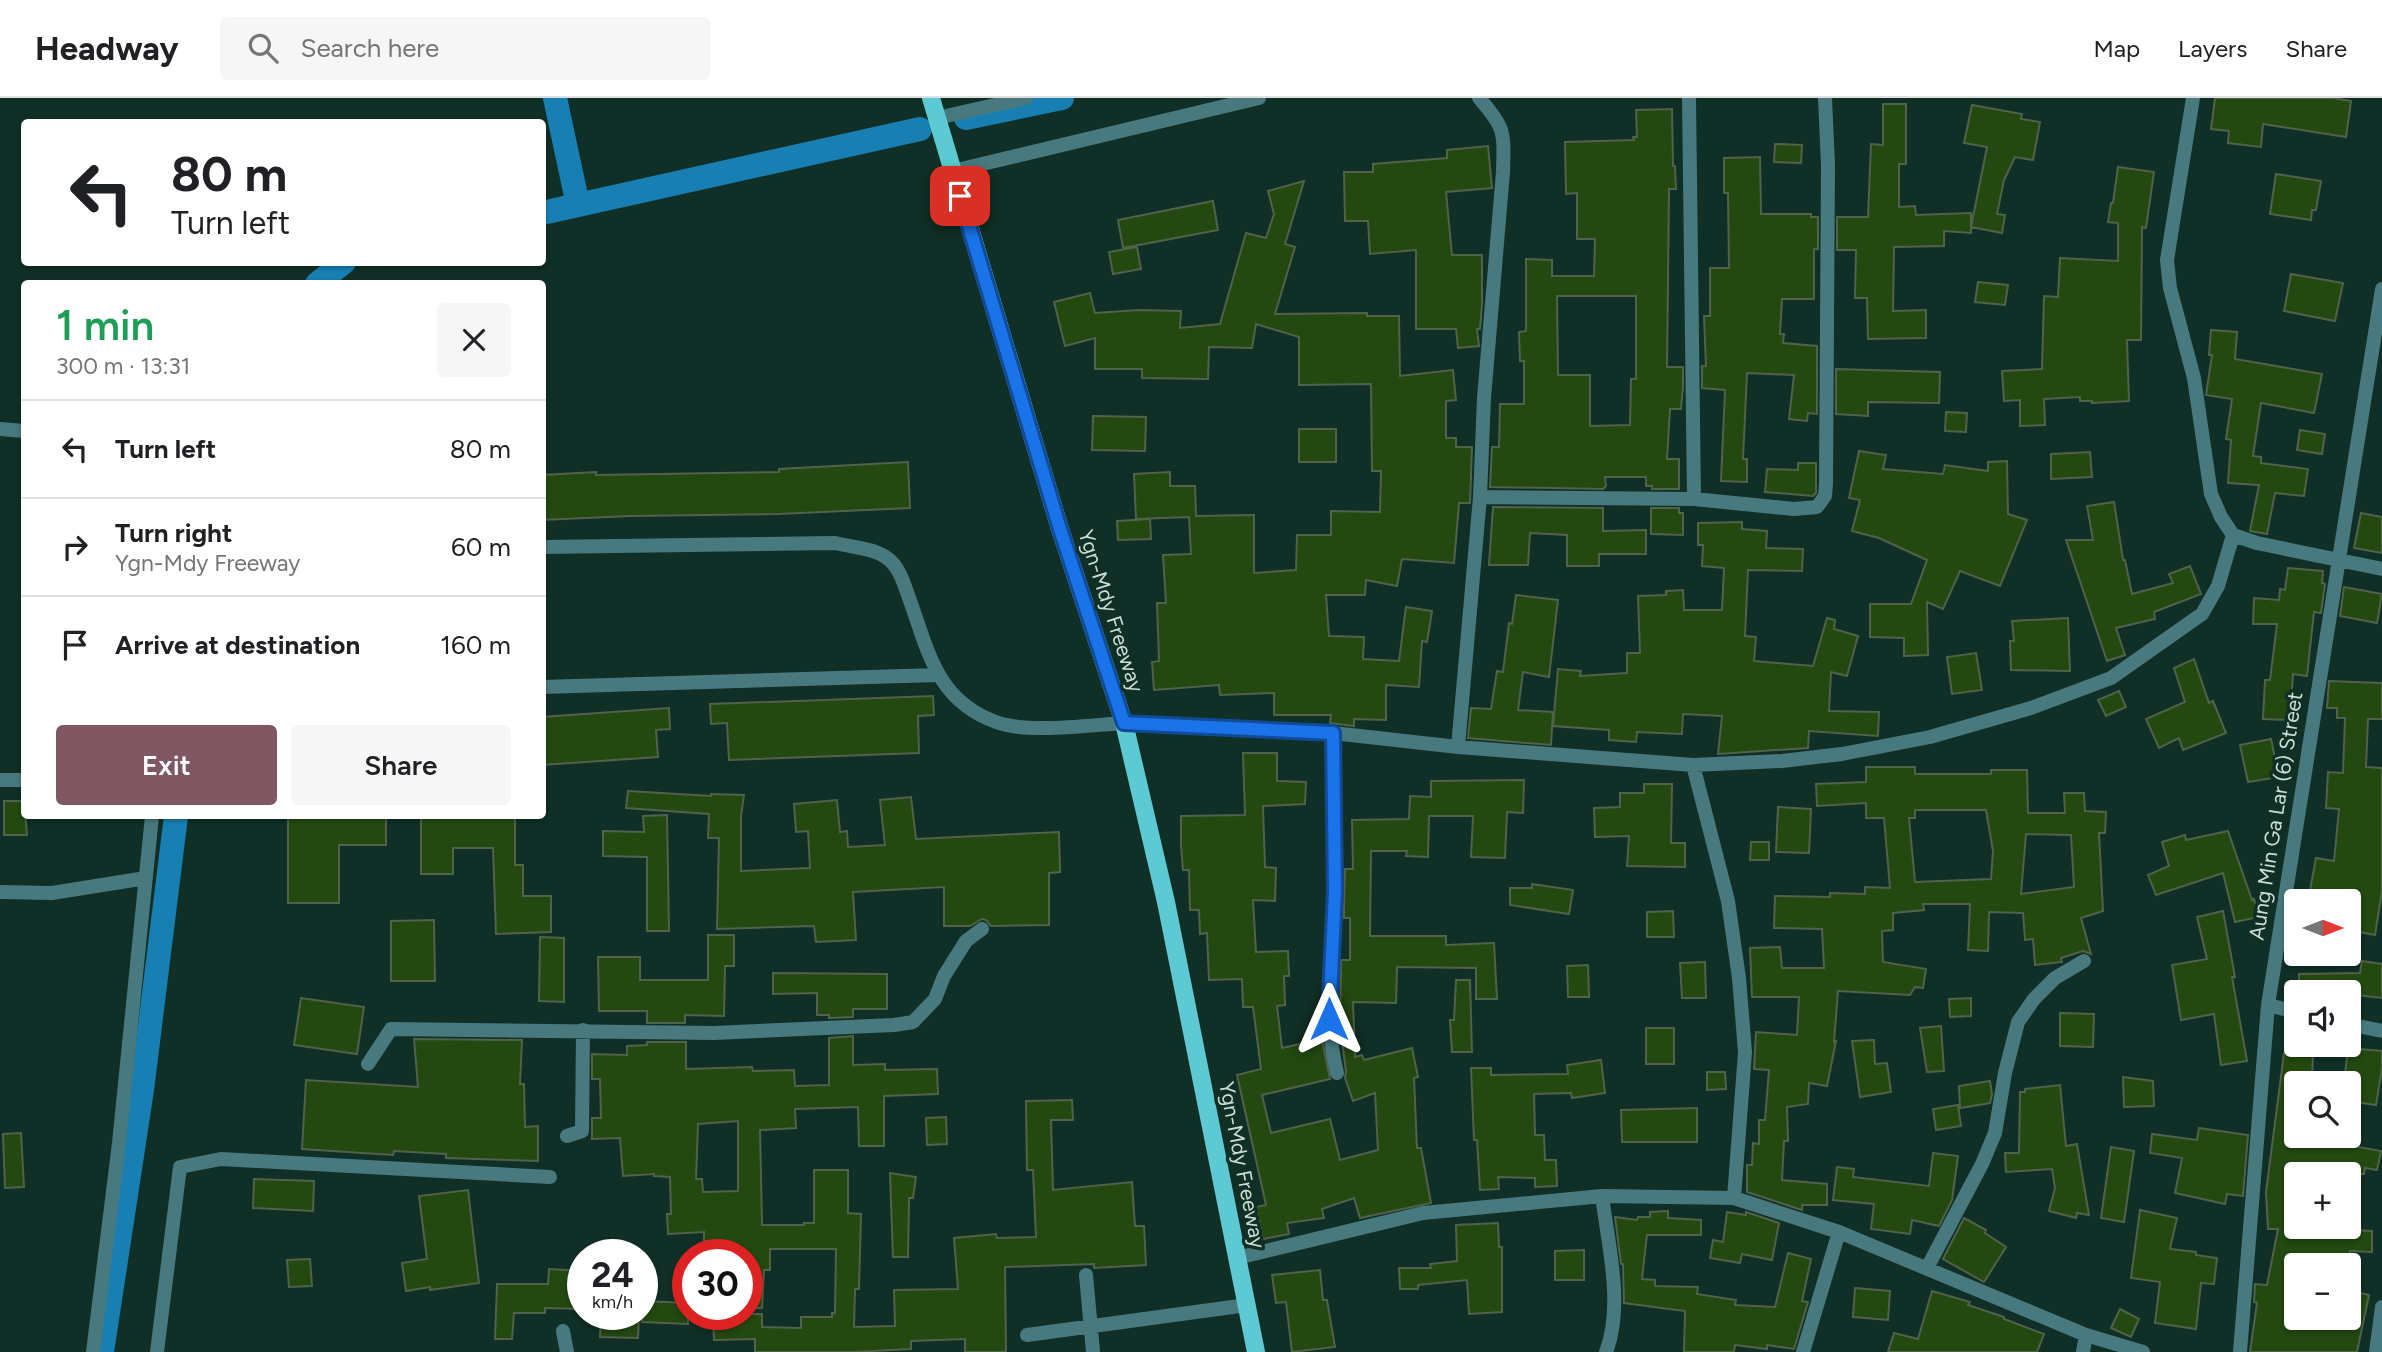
<!DOCTYPE html>
<meta charset="utf-8">
<style>
body{margin:0;font-family:Figtree,sans-serif;background:#f6f6f6;color:#202124;height:100vh;display:flex;flex-direction:column;font-size:26px;white-space:nowrap}
*{box-sizing:border-box;margin:0}
p{font-size:23px;color:#757577}
.icon{flex:none;width:38px;height:38px;fill:none;stroke:currentColor;stroke-width:2;stroke-linecap:round;stroke-linejoin:round}
.map{position:relative;flex:1;overflow:hidden}
.side{position:absolute;left:21px;top:182px;width:525px;height:539px;display:flex;flex-direction:column;background:#fff;border-radius:7px;box-shadow:0 2px 5px #0004}
.side>*{flex:none}
.hud{position:absolute;left:21px;top:21px;width:525px;height:147px;border-radius:7px;box-shadow:0 2px 5px #0004;background:#fff;color:#202124;overflow:hidden}
.needle{width:46px;rotate:90deg}
.tools{position:absolute;left:2284px;top:791px;display:grid;gap:14px}
.tools a{display:grid;place-items:center;width:77px;height:77px;border-radius:7px;background:#fff;box-shadow:0 2px 5px #0004;font-size:35px}
.speed{position:absolute;left:567px;top:1141px;display:flex;gap:14px;font-size:35px;font-weight:700;text-align:center}
.speed>*{display:grid;place-content:center;width:91px;height:91px;border-radius:50%;background:#fff;box-shadow:0 2px 5px #0004;line-height:1}
.speed small{font-size:18px;font-weight:400}
.speed .limit{border:10px solid #d22;background:#fff;color:#111}
.pin{position:absolute;display:grid;place-items:center;width:60px;height:60px;color:#fff;margin:-30px;border-radius:14px;box-shadow:0 4px 10px #0006}
.me{position:absolute;width:77px;margin:-38px;rotate:0deg;stroke-linejoin:round;filter:drop-shadow(0 0 5px #0008)}
.turn{display:flex;align-items:center;gap:24px;height:147px;padding:0 35px;font-size:32px}
.turn .icon{width:91px;height:91px;stroke-width:2.5}
.turn b{display:block;font-size:49px;line-height:60px}
.round{display:grid;place-items:center;flex:none;width:74px;height:74px;border-radius:7px;background:#f6f6f6}
.headline{display:flex;align-items:center;justify-content:space-between;height:119px;padding:0 35px}
h1{font-size:42px;font-weight:600;line-height:52px;color:#1e9e55}
.primary-button{display:flex;gap:14px;margin-top:auto;padding:14px 35px}
.primary-button a{flex:1;height:80px;border-radius:7px;background:#7e5763;color:#fff;font-size:28px;font-weight:600;line-height:80px;text-align:center}
.primary-button a+a{background:#f6f6f6;color:#202124}
ul{padding:0;list-style:none}
li{display:flex;align-items:center;gap:21px;height:98px;padding:0 35px;border-top:2px solid #e0e0e0}
li div{flex:1}
li b{display:block;font-size:26px}
li em{font-style:normal}
header{display:flex;align-items:center;gap:42px;box-sizing:border-box;height:98px;padding:0 35px;background:#fff;border-bottom:2px solid #e0e0e0}
header strong{font-size:33px}
nav{display:flex;gap:38px;margin-inline-start:auto;font-size:24px}
.search{width:490px;height:63px;background:#f6f6f6;display:flex;align-items:center;gap:18px;box-sizing:border-box;padding:0 24px;border-radius:7px;color:#757577;font-size:26px}
.map>svg:first-child{display:block}
</style>
<header>
<strong>Headway</strong>
<div class="search"><svg class="icon" aria-label="search" viewBox="0 0 24 24"><circle cx="10" cy="10" r="6"/><path d="M15 15l6 6"/></svg>Search here</div>
<nav><a>Map</a><a>Layers</a><a>Share</a></nav>
</header>
<div class="map">
<svg width="2382" height="1254" viewBox="0 0 2382 1254">
<rect width="100%" height="100%" fill="#102f26"/>
<g fill="none" stroke-linecap="round" stroke-linejoin="round">
<path stroke="#187fb3" stroke-width="24" d="M555,0L578,107
M966,20L1062,0
M542,115L920,31
M317,186L344,164
M102,1254L142,992L176,718"/>
</g>
<path fill="#234810" stroke="#51624b" stroke-width="2" fill-rule="evenodd" d="M2215,0H2333L2351,3L2346,39L2263,26L2261,49L2228,45L2229,33L2211,31Z
M1883,6H1906V66H1899V109L1915,108L1916,117L1971,115V135L1944,133V148L1894,149L1893,213L1926,212V240L1868,241L1867,200H1855L1856,152H1837V119H1868L1871,46L1883,47Z
M1972,7L2022,16L2021,21L2040,24L2033,62L2015,59L2004,82L1997,116L2005,117L2002,135L1971,129L1987,49L1964,45Z
M1672,11L1673,68H1675L1676,91H1669L1667,269H1683V289L1681,311H1670L1667,361H1679V391H1652V388H1646V379H1605L1606,388L1603,391L1490,389L1492,349H1499L1500,306H1524V263H1520L1519,234L1526,233V161L1552,162V178H1594L1595,141H1577V95L1566,96L1565,44L1634,42L1633,39H1637L1636,12ZM1557,198H1636V281H1631L1630,327L1590,328V277H1558Z
M1775,46L1802,47L1801,65L1774,64Z
M1488,48L1492,90L1446,94L1452,157H1482V206L1480,231H1477L1479,248L1458,250L1456,231H1416V152L1370,156L1368,123H1345L1344,74H1373V66L1447,60V52Z
M1760,59L1761,116H1811V119H1818V151H1814V201H1782L1780,236H1784L1783,245L1817,248V316L1808,315L1807,323L1789,321L1794,277L1747,275L1743,361H1747V384L1721,383L1725,292L1702,290V268H1706L1704,218H1710V170H1729L1728,95H1724V60Z
M2118,69L2154,74L2146,130L2142,129L2141,242H2127L2129,303L2092,305V303H2080V299L2044,301L2045,327L2020,328V302L2004,303L2002,273L2042,271L2044,198L2058,199L2060,160L2118,163V125L2108,124L2111,105H2113Z
M2276,76L2321,83L2316,112H2312L2311,122L2270,116Z
M1304,83L1285,146L1295,149L1275,216L1367,215V218H1399L1400,278L1453,272L1456,302L1446,303V340H1456V349H1472L1470,405H1459L1454,465L1402,461L1397,488L1366,482L1365,497H1326L1329,538L1364,539L1363,561L1399,563L1406,509L1432,513L1427,544L1422,543L1419,589L1386,587V622L1354,621V628L1330,625L1331,617H1274V595L1220,597L1219,587L1154,592L1152,564L1159,563L1157,505H1166L1163,457L1191,456L1189,419L1136,421L1134,376L1170,374V388H1195L1196,418L1254,417V475L1296,472L1297,437H1331V413L1380,414L1381,373H1372L1371,286L1299,287V239L1256,226L1252,250L1209,249L1208,281L1142,280V271H1095V240L1065,248L1054,204L1090,195L1095,215L1139,212L1181,213L1180,230L1220,226L1246,135L1266,140L1274,116L1268,93Z
M1213,103L1218,132L1123,150L1118,122Z
M1137,149L1141,171L1113,176L1109,154Z
M2291,176L2343,185L2335,223L2284,213Z
M1978,184L2008,187L2005,207L1975,204Z
M2211,232L2237,234L2235,261L2322,276L2314,315L2261,305L2253,358L2261,359V365L2308,371L2304,398L2275,395L2267,436L2250,433L2259,387L2228,385L2231,342L2226,341L2232,301L2206,297L2212,257H2209Z
M1836,271L1940,274L1939,305L1868,304V318L1836,316Z
M1946,314L1967,315L1966,334L1945,333Z
M1093,318L1146,319L1145,353L1092,352Z
M1299,331H1336V364H1299Z
M2300,332L2325,336L2322,356L2297,352Z
M1859,353L1886,357L1883,371L1943,376L1945,367L1988,373V364L2007,363L2008,416L2027,422L2000,488L1960,473L1943,511L1927,504L1928,557L1904,558V540L1870,539V506H1911L1927,462L1879,440L1852,433L1860,402L1849,400Z
M2090,354L2092,379L2051,381V356Z
M908,364L910,410L778,416L630,418L542,422V377L596,374V377L779,374V371Z
M1798,365H1816V395L1813,398L1765,394L1767,371L1798,372Z
M2114,404L2123,462H2125L2132,496L2173,485L2169,476L2190,468L2201,496L2154,514L2155,521L2116,530L2125,557L2107,563L2066,442H2093L2087,408Z
M1493,409L1603,410V433L1646,432V456H1599V468H1567V437L1530,435L1528,467H1489Z
M1651,410H1679V415H1683V437L1651,436Z
M2361,415L2382,419V455L2354,450Z
M1150,421L1151,441L1118,442L1117,423Z
M1742,424V431L1767,433L1766,450L1803,451L1802,473L1748,472L1745,538L1756,539L1754,563L1813,568L1827,520L1835,522L1834,531L1858,538L1847,578L1831,574L1829,613L1879,614L1878,638L1809,633L1808,650L1718,656L1722,618L1683,616L1682,636L1637,634L1636,644L1609,642V632L1553,628L1558,571L1581,573L1580,578L1627,575V555H1640L1638,498L1666,497V493L1683,492L1684,512H1722L1724,470L1702,468L1703,447H1698V425Z
M2288,470L2323,473L2322,485L2325,486L2321,515L2314,514L2307,578L2293,576L2290,622L2263,621L2265,582H2270L2277,526H2253L2254,500L2279,502L2280,491L2285,492Z
M2344,489L2382,496L2377,525L2340,518Z
M1516,497L1558,502L1549,579L1523,574L1518,612L1553,614L1551,647L1468,640L1471,610L1491,611L1497,573L1503,574L1509,525L1512,526Z
M2068,520L2070,573L2011,572L2010,543H2014L2012,523Z
M1976,555L1982,592L1952,596L1947,559Z
M2194,561L2209,605L2213,603L2226,635L2183,652L2179,640L2159,650L2146,621L2185,604L2174,570Z
M2329,583L2382,585V621H2368L2366,669L2382,670V793L2375,837L2348,832V803H2308L2316,760L2334,763L2339,711L2326,710L2328,674L2343,675L2345,620H2337V610H2327Z
M2119,593L2126,609L2106,618L2098,602Z
M933,598L934,617L918,618L919,655L729,662L727,625L711,626L710,606Z
M669,610L670,631L656,632L658,659L542,667V619Z
M2271,641L2279,679L2248,684L2240,647Z
M1243,655H1277V683L1306,684L1305,706L1263,708L1265,769L1276,770L1275,803L1253,802L1256,854L1288,853L1289,878H1284L1285,907L1277,908L1282,950L1322,941L1330,981L1262,997L1271,1035L1330,1021L1340,1062L1378,1052L1375,995L1353,1003L1345,980L1346,973L1340,929L1341,862H1350V820H1344V808L1345,771H1353L1352,722L1409,721L1410,698L1431,699V683L1524,682L1523,715L1507,714L1505,760L1471,759L1473,718H1429L1428,759L1406,758L1407,753H1371L1370,838H1446V847L1494,845L1497,901H1476V870L1397,869L1396,905L1353,904L1355,959L1362,957L1364,962L1412,950L1418,979L1414,980L1417,1050H1421L1431,1105L1360,1120L1354,1100L1322,1111L1324,1120L1287,1125L1289,1136L1263,1141L1256,1109L1266,1107L1237,977L1261,971L1253,909H1243L1242,881L1209,882L1207,835L1200,836L1199,812H1190L1189,772H1183L1181,747V718L1245,717Z
M1866,669H1915V676H1991V672H2027L2028,715H2065L2064,695H2084L2085,713L2106,714L2105,735H2099L2103,813L2081,820L2091,856L2083,853L2061,860L2062,864L2035,867L2033,841L2025,842L2023,815L1989,814L1988,853L1968,852L1970,806H1923L1924,812L1893,815V832L1882,833L1883,864L1926,871L1923,890L1915,889L1910,897L1838,893L1834,944L1836,943L1827,988L1809,985L1808,1006L1787,1009L1788,1043H1784L1782,1082L1827,1086V1107H1802V1112L1747,1094V1067H1752L1753,1045L1759,1046V1022H1765L1769,972L1754,971L1756,934L1797,937L1799,899H1752L1750,850L1780,849L1782,870H1824L1822,831L1774,830L1775,798L1830,799V795L1865,796V789L1890,790L1884,720H1866V705L1817,708L1816,686L1866,684ZM1915,712H1986L1993,753L1991,781L1915,784L1909,720H1915ZM2026,736L2071,737L2074,789L2021,796Z
M1644,686H1672L1671,745H1685V769L1627,768L1629,738L1595,739L1594,710L1620,709V695H1644Z
M628,693L711,698V696L744,697L741,718V773L810,770L808,733L796,734L794,706L837,702L840,734L847,733L848,749L885,747L880,702L911,699L916,741L1059,734L1060,774L1049,775V827L991,828L986,822L982,821L970,828H944V789L853,794L856,842L816,844L814,828L717,831L719,740H708L709,716L626,710Z
M4,703H24L27,737H4Z
M1778,709L1811,711L1809,755L1776,754Z
M667,717L669,833H647V759L603,758V733L644,734L643,718Z
M288,718H386V747H339V805H288Z
M421,718H515V767H523V798H551V834L496,836L493,750H453V776H421Z
M2228,733L2252,802L2254,801L2258,819L2235,824L2223,775L2156,797L2148,777L2169,768L2162,744L2185,737L2186,742Z
M1751,744H1769V762H1750Z
M1532,786L1573,792L1569,816L1510,807V790H1532Z
M1673,813L1674,839H1647V814Z
M2223,813L2235,879H2232L2247,963L2221,967L2214,916L2181,922L2172,867L2207,861L2197,819Z
M434,822L435,883H391V823Z
M708,837H734V868H725L724,918L685,917V925H647V913H599L598,859H640V882H708Z
M540,839L564,840V904L539,903Z
M2362,863L2382,866V900L2357,897L2358,894H2299V876L2360,875Z
M1705,864L1706,900H1682L1680,865Z
M1588,867L1589,899H1568L1567,868Z
M773,875L887,876V911H853V919L829,920V917H817V895L773,896Z
M1456,882H1470L1472,954H1452L1450,922H1454Z
M301,900L364,909L357,956L294,947Z
M1971,900V918L1950,919L1949,901Z
M2060,915L2094,916L2093,949L2060,948Z
M1941,928L1944,973L1927,974L1920,930Z
M1646,930H1674V966H1646Z
M853,938V967L885,966V972L937,971L938,996L884,998V1048H859L858,1009L795,1011L796,1030L760,1032L762,1127H804V1125H814V1072H848V1115L861,1116L859,1191H855L854,1229L895,1228L894,1192L958,1191L954,1140L996,1136L997,1140L1036,1139L1033,1072H1027L1026,1003L1072,1002L1073,1022H1051L1053,1092L1132,1084L1135,1128H1144L1146,1167L1094,1170V1166L1005,1169L1006,1254H965V1241L911,1243V1251L853,1254H755V1241L714,1242L713,1216H762V1229L801,1230V1219H832V1215H835L836,1151H770V1172H764L762,1210H747V1157H704V1134L668,1136L667,1116H671L670,1079L654,1078V1076L623,1078L620,1040L592,1041V1020H601L600,981H592V956L627,957V948L647,947V944H686V971L752,969L753,973L794,972L795,988L829,987V940ZM738,1023V1093L703,1094L702,1081H696L698,1026Z
M414,941L522,942L520,986H524L525,1029L538,1028V1063L446,1060V1056L394,1053L393,1057L302,1051L306,982L418,989Z
M1874,942L1875,966L1887,965L1891,994L1860,999L1852,943Z
M2348,950L2382,953V970L2376,1007L2348,1003V985H2344Z
M2284,955L2313,956L2312,981L2296,980V1038H2349L2347,1047L2381,1053L2377,1072L2365,1070L2364,1076H2329L2299,1071V1076H2296V1129H2353V1132L2372,1133V1154L2350,1153L2347,1167H2296L2294,1220H2348V1192L2369,1197L2357,1254H2250L2257,1205L2254,1204L2255,1186L2267,1187L2278,1131H2268L2266,1094Z
M1601,962L1605,995L1572,1000L1571,995L1534,996L1535,1037H1544L1545,1062H1556L1557,1088L1535,1089V1080L1498,1079L1499,1091L1480,1092L1477,1042H1474L1471,970H1491V977L1568,976L1567,967Z
M1707,974H1725L1726,991L1707,992Z
M2123,979L2153,983L2154,1008L2124,1009Z
M1990,983L1992,996L1990,1005L1960,1010L1959,988Z
M2060,987L2066,1048L2077,1046L2089,1117L2077,1115L2076,1120L2049,1113L2055,1090L2052,1071L2006,1074L2005,1055H2019L2020,994H2025V991Z
M1958,1007L1961,1028L1936,1032L1933,1011Z
M1697,1010V1044H1622L1621,1012Z
M946,1019L947,1046L927,1047L926,1020Z
M2199,1030L2248,1037L2243,1098L2227,1096L2225,1106L2175,1095L2182,1060L2150,1055L2152,1036L2197,1042Z
M21,1035L24,1089L5,1090L3,1036Z
M2111,1049L2134,1053L2124,1124L2101,1120Z
M1933,1055L1958,1058L1952,1102L1939,1128L1912,1122L1910,1136L1871,1131L1874,1106L1833,1102L1837,1069L1854,1071L1853,1079L1929,1088Z
M890,1075L916,1079L913,1100H909L908,1159H893Z
M254,1081L314,1083L313,1113L253,1110Z
M468,1092L479,1185L430,1192V1189L406,1193L402,1165L427,1161L419,1098Z
M2140,1112L2177,1120L2170,1151L2196,1154V1157L2217,1160L2214,1186L2201,1185L2196,1231L2155,1225L2160,1184L2131,1180Z
M1668,1113V1120L1701,1122V1137H1647L1642,1181L1655,1182V1188L1698,1189L1697,1196L1736,1202L1735,1207L1775,1209L1788,1155L1811,1161L1802,1203L1808,1204L1794,1251L1767,1247V1251L1735,1247L1734,1254H1684L1685,1213L1624,1205L1623,1166H1621L1615,1119L1637,1122L1638,1119H1650V1114Z
M1727,1114L1746,1117V1114L1779,1125L1772,1162L1742,1156L1740,1165L1710,1160L1713,1142L1723,1144Z
M1964,1120L1986,1132L1985,1135L2006,1149L1984,1184L1943,1161Z
M1498,1125L1499,1149H1502V1214L1469,1216L1467,1182L1418,1187V1191H1400L1399,1170H1431L1430,1166L1457,1163L1456,1127Z
M1584,1152V1182H1555V1153Z
M310,1161L312,1188L289,1189L287,1162Z
M549,1171L583,1173V1211L545,1210V1215H514L512,1241H495L497,1186H548Z
M1320,1172L1323,1202H1327L1335,1249L1292,1254L1286,1204L1276,1205L1272,1177Z
M1855,1190L1890,1193L1888,1222L1853,1219Z
M1932,1193L1970,1204L1968,1207L2004,1219V1221L2044,1236L2037,1254H1888L1894,1235L1918,1241Z
M642,1203L688,1205V1226L642,1224Z
M2120,1211L2139,1221L2131,1239L2111,1230Z
M601,1216H639L638,1240L600,1239Z"/>
<g fill="none" stroke-linecap="round" stroke-linejoin="round">
<path stroke="#48797e" stroke-width="14" d="M542,449L835,445C852,449 873,450 887,460C898,467 904,485 908,497C928,551 935,602 996,624C1028,636 1089,627 1124,625
M542,589L937,577"/>
<path stroke="#48797e" stroke-width="14" d="M1689,0L1694,401
M2193,0L2167,162L2170,190L2194,280L2211,396L2221,419L2233,437L2257,445L2382,471
M937,20L1026,0
M953,73L1259,0
M0,331L24,333
M1480,399L1694,401L1794,411L1817,409L1825,398L1826,386L1828,67L1825,0
M1124,625L1333,635L1458,649L1693,667L1782,663L1842,656L1930,639L2031,610L2111,580L2202,516L2218,488L2233,437
M1333,635C1334,688 1336,740 1335,792C1334,854 1322,915 1337,975
M1458,649L1480,399L1484,300L1503,74C1504,34 1506,31 1479,0
M1693,667L1728,803L1739,880L1745,954L1734,1100
M0,682H24
M0,794L52,795L146,780
M2268,907L2296,914
M2348,926L2382,933
M368,966L391,931L714,935L894,927L913,924L935,901L944,878L966,843L982,831
M567,1038L582,1033L583,932
M1602,1098C1608,1146 1624,1208 1606,1254
M1237,1160L1423,1115L1602,1098L1734,1100L1839,1134L2086,1237L2143,1254
M1927,1170L1982,1066L1995,1035L2005,975L2018,924L2034,901L2055,880L2084,863
M1086,1177L1093,1254
M563,1233L567,1254
M1027,1237L1247,1207
M93,1254L119,1045L152,718
M157,1254L180,1069L221,1061L550,1079
M1803,1254L1839,1134
M2083,1254L2086,1237
M2240,1254L2268,907L2382,191
M2376,1254L2382,1209"/>
<path stroke="#5cc9d3" stroke-width="18" d="M931,0L1060,431L1124,625L1166,804L1256,1254"/>
</g>
<g fill="none" stroke-linecap="round" stroke-linejoin="round">
<defs>
<path id="route" d="M960,98L1060,431L1124,625L1333,635L1335,793L1329,921"/>
</defs>
<use href="#route" stroke="#114b97" stroke-width="18"/>
<use href="#route" stroke="#1a73e8" stroke-width="12"/>
</g>
<g text-anchor="middle" stroke-width="7" stroke-linejoin="round" paint-order="stroke">
<g font-size="21" fill="#ccded7" stroke="#102f26">
<text transform="translate(1111 513) rotate(72)" y="7">Ygn-Mdy Freeway</text>
<text transform="translate(2276 718) rotate(-81)" y="7">Aung Min Ga Lar (6) Street</text>
<text transform="translate(1242 1067) rotate(79)" y="7">Ygn-Mdy Freeway</text>
</g>
</g>
</svg>
<div class="tools">
<a><svg class="needle" viewBox="-14 -14 28 28"><path d="M0-13l5 13h-10z" fill="#e53935"/><path d="M0 13l5-13h-10z" fill="#757577"/></svg></a>
<a><svg class="icon" aria-label="sound" viewBox="0 0 24 24"><path d="M4 9h4l5-4v14l-5-4H4zM17 9q2 3 0 6"/></svg></a>
<a><svg class="icon" aria-label="search" viewBox="0 0 24 24"><circle cx="10" cy="10" r="6"/><path d="M15 15l6 6"/></svg></a>
<a>+</a>
<a>−</a>
</div>
<div class="speed"><div>24<small>km/h</small></div><div class="limit">30</div></div>
<div class="pin" style="left:960px;top:98px;background:#d93025"><svg class="icon" aria-label="arrive" viewBox="0 0 24 24"><path d="M6 21V4h12l-3 4 3 4H6"/></svg></div>
<svg class="me" style="left:1329px;top:921px" viewBox="-20 -20 40 40"><path d="M0-17L14 15 0 8-14 15z" fill="#1a73e8" stroke="#fff" stroke-width="4"/></svg>
<div class="hud">
<div class="turn"><svg class="icon" aria-label="left" viewBox="0 0 24 24"><path d="M17 20v-9H6M10 6l-5 5 5 5"/></svg><div><b>80 m</b>Turn left</div></div>
</div>
<section class="side">
<div class="headline"><div><h1>1 min</h1><p>300 m · 13:31</p></div><a class="round"><svg class="icon" aria-label="close" viewBox="0 0 24 24"><path d="M6 6l12 12M18 6L6 18"/></svg></a></div>
<ul>
<li><svg class="icon" aria-label="left" viewBox="0 0 24 24"><path d="M17 20v-9H6M10 6l-5 5 5 5"/></svg><div><b>Turn left</b></div><em>80 m</em></li>
<li><svg class="icon" aria-label="right" viewBox="0 0 24 24"><path d="M7 20v-9h11M14 6l5 5-5 5"/></svg><div><b>Turn right</b><p>Ygn-Mdy Freeway</p></div><em>60 m</em></li>
<li><svg class="icon" aria-label="arrive" viewBox="0 0 24 24"><path d="M6 21V4h12l-3 4 3 4H6"/></svg><div><b>Arrive at destination</b></div><em>160 m</em></li>
</ul>
<div class="primary-button"><a>Exit</a><a>Share</a></div>
</section>
</div>
